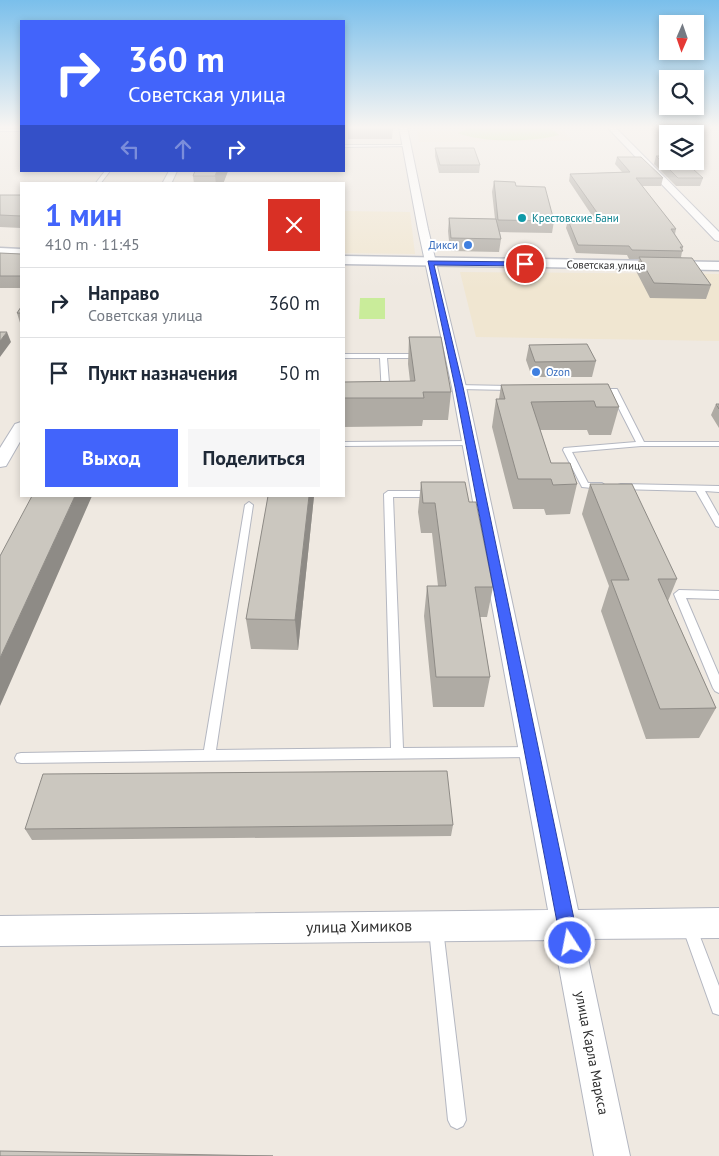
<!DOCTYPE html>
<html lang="ru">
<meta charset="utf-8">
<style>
body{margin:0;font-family:"PT Sans",sans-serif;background:#f6f6f7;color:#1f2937;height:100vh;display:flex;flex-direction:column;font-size:19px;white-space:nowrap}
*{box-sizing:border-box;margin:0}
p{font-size:16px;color:#747a83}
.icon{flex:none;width:28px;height:28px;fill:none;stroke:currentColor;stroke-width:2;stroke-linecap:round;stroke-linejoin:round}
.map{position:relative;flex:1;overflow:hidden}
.drawer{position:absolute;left:20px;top:182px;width:325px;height:315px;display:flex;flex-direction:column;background:#fff;border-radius:0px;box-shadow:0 2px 8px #0003}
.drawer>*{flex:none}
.banner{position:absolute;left:20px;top:20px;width:325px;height:152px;border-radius:0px;box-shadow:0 2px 8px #0003;background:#4264fb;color:#fff;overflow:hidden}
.needle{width:32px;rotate:182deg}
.tools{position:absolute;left:659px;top:15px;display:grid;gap:10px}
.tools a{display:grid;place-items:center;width:45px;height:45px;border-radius:0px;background:#fff;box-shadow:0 2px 8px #0003;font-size:25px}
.pin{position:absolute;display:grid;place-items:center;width:42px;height:42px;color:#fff;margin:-21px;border:2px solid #fff;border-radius:50%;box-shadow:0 1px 5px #0007}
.me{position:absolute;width:55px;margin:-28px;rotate:349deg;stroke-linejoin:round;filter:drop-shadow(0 0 4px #0008)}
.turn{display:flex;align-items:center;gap:18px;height:105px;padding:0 25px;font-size:22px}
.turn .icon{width:65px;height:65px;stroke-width:2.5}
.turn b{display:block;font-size:35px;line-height:42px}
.lanes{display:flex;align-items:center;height:48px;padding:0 25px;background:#0003;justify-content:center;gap:25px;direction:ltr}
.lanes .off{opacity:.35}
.round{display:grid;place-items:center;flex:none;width:52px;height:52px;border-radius:0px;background:#f6f6f7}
.headline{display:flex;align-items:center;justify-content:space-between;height:85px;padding:0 25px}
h1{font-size:30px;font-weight:700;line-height:38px;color:#4264fb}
.cta{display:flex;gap:10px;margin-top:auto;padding:10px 25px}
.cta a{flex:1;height:58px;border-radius:0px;background:#4264fb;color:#fff;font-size:20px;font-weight:700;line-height:58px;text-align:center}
.cta a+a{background:#f6f6f7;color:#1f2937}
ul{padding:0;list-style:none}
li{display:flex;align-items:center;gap:15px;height:70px;padding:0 25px;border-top:1px solid #e0e1e3}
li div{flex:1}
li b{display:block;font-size:19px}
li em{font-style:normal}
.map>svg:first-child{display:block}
</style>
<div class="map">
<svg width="719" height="1156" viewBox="0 0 719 1156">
<rect width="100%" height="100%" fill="#efe9e1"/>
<path fill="#f0e6d1" d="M416,127H561L572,141L419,142Z
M344,211L410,212L415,254L344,253Z
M460,272L719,274V341L476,337Z"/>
<path fill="#c9ec9a" d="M479,127L547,128L556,132L559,135C536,142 480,143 458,133L469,128Z
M360,298H385V319H359Z"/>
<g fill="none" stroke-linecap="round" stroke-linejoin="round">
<defs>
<path id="service" d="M0,129H21V131H0Z
M344,145H407L409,146L344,147Z
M105,171H110L100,184H95Z
M344,354H420L423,356L420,358H387L390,395L386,397L382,395L380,358H344Z
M456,385L513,386L517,388L513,390L459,389H456Z
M594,389H617L644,442H719V446H641L572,452L588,483H602L606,486L602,489L582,487L563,450L564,448L636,442L611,393H597L593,391Z
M470,441H473V445L344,446V442Z
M621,484L719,486V492L705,491L719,516V527L716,526L696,491L618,489L617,487L618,485Z
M388,491H432L436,494L432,497H393L403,748L532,747L536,748L538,752L536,756L532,757L21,763L17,762L15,758L17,754L21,753L204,750L245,505L249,502L253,505L216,750L391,748L384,494Z
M679,590L719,591V599L686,598L719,675V693L715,691L713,688L674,594Z
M689,919L694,921L719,986V1015L713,1013L682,926L684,921Z
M436,922L441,924L443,929L466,1120L463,1126L457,1129L451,1126L448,1120L429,929L431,924Z"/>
<path id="minor" d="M399,127H407L428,229L466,387L578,910L719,908V938L584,939L630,1156H594L554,940L0,946V916L548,910L452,387L418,229Z
M607,127H615L719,232V241L715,240Z
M169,171H177L171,184H162Z
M21,422V440L6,466L0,467V448L15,424Z"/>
<path id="tertiary" d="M0,248L21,249V257L0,256Z
M344,256L719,262V270L344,264Z"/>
</defs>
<use href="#service" stroke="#b4b7c1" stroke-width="2"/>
<use href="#minor" stroke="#b4b7c1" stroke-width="2"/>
<use href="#tertiary" stroke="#b4b7c1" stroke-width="3"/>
<use href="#service" fill="#fff" fill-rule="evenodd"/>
<use href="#minor" fill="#fff" fill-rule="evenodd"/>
<use href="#tertiary" fill="#fff" fill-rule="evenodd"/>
</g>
<path fill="#afaba4" d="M348,127H393L392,139H348Z
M435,148L480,165L479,173H439L435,156Z
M656,156L703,178L700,186H676L654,164Z
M617,157L663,178L661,186H642L676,229L675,234L683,247L681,257L711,285L706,299L650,298L636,271L639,259H629L627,255L576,253L566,228L568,220H595L569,181L570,174L622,172L615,164Z
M195,171H228L223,184H194L193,176Z
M494,181L516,186L554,221L552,233L500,232L501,239L499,252L450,251L448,231L449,218L495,219L492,192Z
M0,195H21V228L0,227Z
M0,253L21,254V288H0Z
M21,307V326L17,313Z
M409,337L451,392L448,420H423L422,426L344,427V382L410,381L408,364Z
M529,345L596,361L592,377H532L526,360Z
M608,384L619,407L611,435H589L587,430H540L551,463L577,484L570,514L546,515L544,509H513L492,427L496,399H499L501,385Z
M716,404H719V428L711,415Z
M421,482L469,502L493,587L487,617H480L490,677L484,707H433L424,616L427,586H438L432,533H421L418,512Z
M590,484L677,579L668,601L716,708L699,738L646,739L601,611L609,586L582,514Z
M228,496H314L298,650L251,649L246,619L268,497Z
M453,825L451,836L32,840L25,829Z"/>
<path fill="#8e8b86" d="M217,171H228L223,184H216L215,176Z
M7,332L11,342L0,357V341Z
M75,496H92L0,706V658Z
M309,496H314L298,650L295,620Z"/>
<path fill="#cbc7bf" stroke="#8e8b86" d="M435,148H474L480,165H440Z
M656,156H668V161H684L703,178H678Z
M617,157H641L663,178H636L676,229H671L683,247H680L683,251L632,250L629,246L578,245L568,220L603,221L570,174L630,172Z
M195,171H217L215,176H193Z
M494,181L515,182L516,186L545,187L554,221L498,220Z
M0,195H21V216L0,215Z
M449,218L496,219L501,239L451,238Z
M0,253L21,254V276H0Z
M639,257L692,258L711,285L654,283Z
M21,307V313H17Z
M0,332H7L0,341Z
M409,337H441L451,392H423L424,398H344V382L415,381Z
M587,344L596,361L535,362L529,345Z
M608,384L619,407H596L594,401L531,402L551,463H570L577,484L553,485L551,479H518L496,399H505L501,385Z
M716,404H719V409Z
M421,482H465L469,502H476L493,587H475L490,677H436L427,586H446L435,503H423Z
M590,484H632L677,579H658L716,708L660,709L611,580H629Z
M32,496H75L0,658V556Z
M268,496H309L295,620L246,619Z
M447,771L453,825L25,829L43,774Z
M0,1151L273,1156H0Z"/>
<linearGradient id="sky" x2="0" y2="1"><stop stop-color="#7abfeb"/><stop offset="0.44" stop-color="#f8f5f2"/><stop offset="1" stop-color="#f8f5f2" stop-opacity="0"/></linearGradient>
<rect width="719" height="289" fill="url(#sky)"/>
<path fill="#4264fb" stroke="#2b41a3" d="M428,261L525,262L528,264L525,266L434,265L463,387L579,943L576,949L570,952L564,949L561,943L455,387Z"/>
<circle fill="#0f9aa8" stroke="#fff" stroke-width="2" cx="522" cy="218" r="5"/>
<g fill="#3f7fe0" stroke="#fff" stroke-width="2">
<circle cx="468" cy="245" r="5"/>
<circle cx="536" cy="372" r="5"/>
</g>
<g text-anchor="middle" stroke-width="4" stroke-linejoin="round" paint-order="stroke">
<g font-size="11" fill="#0d838f" stroke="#fff" text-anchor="start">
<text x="532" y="222">Крестовские Бани</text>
</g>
<g font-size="11" fill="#366cbe" stroke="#fff" text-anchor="end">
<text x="458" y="249">Дикси</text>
<text x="546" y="376" text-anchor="start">Ozon</text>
</g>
<g font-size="11" fill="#2e2e2e" stroke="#fff">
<text transform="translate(606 265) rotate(1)" y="4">Советская улица</text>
</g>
<g font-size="14" fill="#2e2e2e" stroke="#fff">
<text transform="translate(592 1053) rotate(79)" y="5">улица Карла Маркса</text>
</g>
<g font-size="16" fill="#2e2e2e" stroke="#fff">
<text transform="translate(359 926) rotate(-1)" y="6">улица Химиков</text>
</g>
</g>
</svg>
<div class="tools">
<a><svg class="needle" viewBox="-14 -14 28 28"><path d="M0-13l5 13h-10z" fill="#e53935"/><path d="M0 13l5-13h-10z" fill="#747a83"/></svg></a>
<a><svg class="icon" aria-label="search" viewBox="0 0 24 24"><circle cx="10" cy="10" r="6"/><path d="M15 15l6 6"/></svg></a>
<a><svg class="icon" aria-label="layers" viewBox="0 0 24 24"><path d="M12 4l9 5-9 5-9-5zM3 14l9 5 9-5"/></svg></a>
</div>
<div class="pin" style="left:525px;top:264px;background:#d93025"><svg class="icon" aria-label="arrive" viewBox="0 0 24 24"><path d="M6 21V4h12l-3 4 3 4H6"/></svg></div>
<svg class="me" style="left:570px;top:943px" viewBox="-20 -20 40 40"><circle r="17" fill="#4264fb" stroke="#fff" stroke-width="3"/><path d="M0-11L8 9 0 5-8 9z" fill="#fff"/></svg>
<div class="banner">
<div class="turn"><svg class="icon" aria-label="right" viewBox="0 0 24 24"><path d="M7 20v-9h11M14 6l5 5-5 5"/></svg><div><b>360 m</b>Советская улица</div></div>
<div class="lanes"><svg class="icon off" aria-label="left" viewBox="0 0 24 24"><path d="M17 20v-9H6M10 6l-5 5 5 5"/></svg><svg class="icon off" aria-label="ahead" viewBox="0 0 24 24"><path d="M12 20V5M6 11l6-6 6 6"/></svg><svg class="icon" aria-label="right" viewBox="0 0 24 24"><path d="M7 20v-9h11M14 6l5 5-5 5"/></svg></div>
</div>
<section class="drawer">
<div class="headline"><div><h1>1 мин</h1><p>410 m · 11:45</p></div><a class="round" style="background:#d93025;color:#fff"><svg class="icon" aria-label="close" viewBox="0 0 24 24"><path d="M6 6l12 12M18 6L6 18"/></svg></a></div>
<ul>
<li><svg class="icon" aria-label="right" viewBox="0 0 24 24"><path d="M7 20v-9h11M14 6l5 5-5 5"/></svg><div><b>Направо</b><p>Советская улица</p></div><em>360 m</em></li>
<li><svg class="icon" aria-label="arrive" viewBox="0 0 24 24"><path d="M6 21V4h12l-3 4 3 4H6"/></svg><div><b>Пункт назначения</b></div><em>50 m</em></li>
</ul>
<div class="cta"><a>Выход</a><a>Поделиться</a></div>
</section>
</div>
